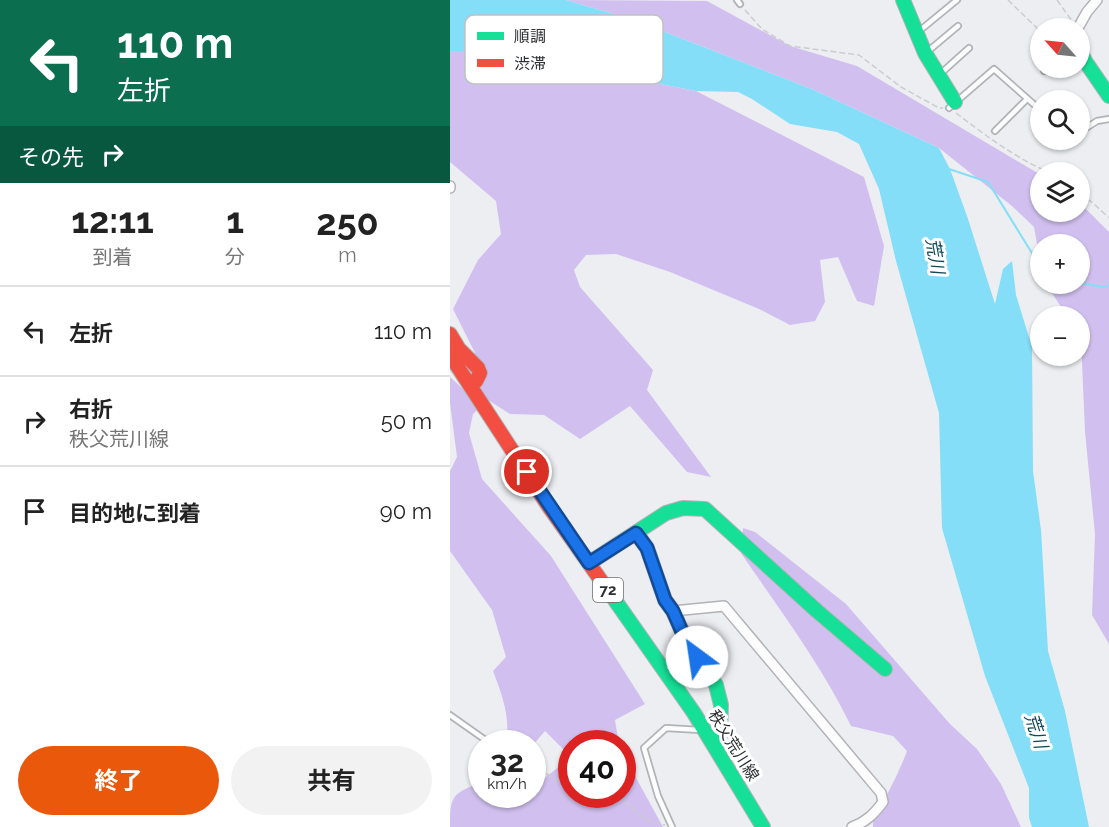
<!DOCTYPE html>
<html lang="ja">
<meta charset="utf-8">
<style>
body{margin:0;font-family:Raleway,"Noto Sans JP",sans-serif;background:#f2f2f2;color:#222;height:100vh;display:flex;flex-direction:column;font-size:22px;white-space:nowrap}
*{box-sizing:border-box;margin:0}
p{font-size:20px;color:#767676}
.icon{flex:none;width:33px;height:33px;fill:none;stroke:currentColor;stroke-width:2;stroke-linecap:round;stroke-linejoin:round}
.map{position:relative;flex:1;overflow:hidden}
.panel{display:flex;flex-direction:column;background:#fff;width:450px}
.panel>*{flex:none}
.guide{background:#0b6e4f;color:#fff;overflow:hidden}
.needle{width:39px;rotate:297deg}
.tools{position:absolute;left:580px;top:18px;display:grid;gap:12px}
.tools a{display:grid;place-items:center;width:60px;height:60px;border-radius:50%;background:#fff;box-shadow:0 2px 4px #0004;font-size:30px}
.speed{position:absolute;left:18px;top:730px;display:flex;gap:12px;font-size:30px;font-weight:700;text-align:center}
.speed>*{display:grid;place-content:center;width:78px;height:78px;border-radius:50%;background:#fff;box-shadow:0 2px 4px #0004;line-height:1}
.speed small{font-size:15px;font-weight:400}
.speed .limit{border:9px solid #d22;background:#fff;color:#111}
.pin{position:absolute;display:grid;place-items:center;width:51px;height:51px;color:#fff;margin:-26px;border:3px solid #fff;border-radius:50%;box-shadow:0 2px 6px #0007}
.me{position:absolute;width:66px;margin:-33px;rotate:329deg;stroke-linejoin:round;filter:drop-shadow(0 0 4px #0008)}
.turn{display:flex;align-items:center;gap:21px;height:126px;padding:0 18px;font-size:27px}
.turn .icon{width:78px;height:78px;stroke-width:2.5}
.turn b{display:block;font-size:42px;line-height:51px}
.then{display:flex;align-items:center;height:57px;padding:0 18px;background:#0003;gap:12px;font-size:22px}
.eta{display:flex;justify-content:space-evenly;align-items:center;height:102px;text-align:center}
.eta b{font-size:36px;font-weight:700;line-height:42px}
.button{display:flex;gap:12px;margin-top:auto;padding:12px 18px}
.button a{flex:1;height:69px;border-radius:36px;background:#ea580c;color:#fff;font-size:24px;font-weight:700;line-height:69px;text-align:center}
.button a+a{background:#f2f2f2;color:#222}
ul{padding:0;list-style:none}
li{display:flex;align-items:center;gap:18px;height:90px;padding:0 18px;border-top:2px solid #e0e0e0}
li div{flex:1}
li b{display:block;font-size:22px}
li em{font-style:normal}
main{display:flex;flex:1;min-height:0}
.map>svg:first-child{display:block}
</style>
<main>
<section class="panel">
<div class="guide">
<div class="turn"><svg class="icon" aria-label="left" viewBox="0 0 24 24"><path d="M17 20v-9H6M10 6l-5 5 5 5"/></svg><div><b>110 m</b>左折</div></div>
<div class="then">その先<svg class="icon" aria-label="right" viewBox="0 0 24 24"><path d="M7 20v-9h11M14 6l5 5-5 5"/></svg></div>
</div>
<div class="eta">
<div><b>12:11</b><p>到着</p></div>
<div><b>1</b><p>分</p></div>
<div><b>250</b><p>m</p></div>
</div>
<ul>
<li><svg class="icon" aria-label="left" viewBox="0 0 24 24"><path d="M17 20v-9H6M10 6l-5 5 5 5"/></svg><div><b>左折</b></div><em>110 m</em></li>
<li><svg class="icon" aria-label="right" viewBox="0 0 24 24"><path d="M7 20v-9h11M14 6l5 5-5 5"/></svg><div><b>右折</b><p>秩父荒川線</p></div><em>50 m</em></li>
<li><svg class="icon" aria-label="arrive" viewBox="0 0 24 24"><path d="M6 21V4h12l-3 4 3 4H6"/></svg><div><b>目的地に到着</b></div><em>90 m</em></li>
</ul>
<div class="button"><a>終了</a><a>共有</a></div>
</section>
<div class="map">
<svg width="659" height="827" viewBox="0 0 659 827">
<rect width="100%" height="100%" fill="#eceef2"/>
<path fill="#d1c0ef" d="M116,0L257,1L340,46L407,66L591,175V212H630V203L659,232V644L642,615L645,534L635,432L630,316H617L596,284H630V244H591V267L584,227L562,206L489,148L364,90L184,20Z
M0,51H20L99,62L246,91L414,177L434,246L424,306L407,301L388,257L370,260L375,302L365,321L340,325L309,309L220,272L166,254L136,255L124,270L130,287L203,370L197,390L261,477L237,472L180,406L130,439L94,415L60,414L38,400L23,414L19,433L32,479L101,556L195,704L165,720L169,744H122V795H172L173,754L213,827H0C0,796 2,793 31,783L32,795H82L83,781H91L121,757L95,731L83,745L56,744C61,718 52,695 43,671L56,657L42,610L0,551V471L7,457L0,403V377L14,390H30L34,371L3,309L28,260L51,234L46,201L0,162Z
M293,528L305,532L396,604L500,724L527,749L551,784L571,827H423V822C434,799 448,776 457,751L443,736L401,726C371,664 329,609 291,553Z"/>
<path fill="#85def7" d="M0,0H116L184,20L364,90L489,148L500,169L517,216L545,304L553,269L562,261L566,295L582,347L583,471L591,530L598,651L615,711L639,827H582L579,818V788L535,676L492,528L489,413L446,261L429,189L409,144L387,132L340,124L302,99L288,92L246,91L99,62L20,51H0Z"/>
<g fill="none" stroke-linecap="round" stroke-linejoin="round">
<path stroke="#85def7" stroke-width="2" d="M499,169L538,182L585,258L591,263
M630,283L654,287L659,285"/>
<defs>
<path id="lane" d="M287,0L290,4
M468,32L507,0
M477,52L508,26
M594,71L598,68
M489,75L519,48
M499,108L544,69L588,108L591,118
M545,131L576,100
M630,132L647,121L659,119
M610,140L613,144L620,140
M0,715L34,739
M222,827L208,796L194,748L216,728L250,730"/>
<path id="street" d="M628,28L637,12L647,0
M0,186V188
M223,611L274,606L431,793L433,802C424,814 416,822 402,827"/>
<path id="fast" d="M453,0L475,53L505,102
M630,50L635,61L659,96
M186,533L197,548L215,600L223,611L237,643L266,685L271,705L270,735L266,747
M139,563L216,513L233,508L255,509L367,611L435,669
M162,596L244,713L313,827"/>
<path id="jam" d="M0,334L9,349L28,368L30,373L26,381L20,386
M0,355L99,507L162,596"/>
</defs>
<use href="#lane" stroke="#b2b3b7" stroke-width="8"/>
<use href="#street" stroke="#b2b3b7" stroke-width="12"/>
<use href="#fast" stroke="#b2b3b7" stroke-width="16"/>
<use href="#jam" stroke="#b2b3b7" stroke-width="16"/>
<path stroke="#cbccce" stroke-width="1.5" stroke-dasharray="6 3" stroke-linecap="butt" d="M558,0L591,32
M607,0L622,21
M295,10L312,29L340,46L409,55L451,87L489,108H493
M506,113C535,135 564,157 598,172
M630,194L643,203L659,218
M82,763L107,781L108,773L122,772
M169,795C183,811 194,821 215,825"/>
<use href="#lane" stroke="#fcfcfd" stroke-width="4.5"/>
<use href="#street" stroke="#fcfcfd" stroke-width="9"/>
<use href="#fast" stroke="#16e098" stroke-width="14"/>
<use href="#jam" stroke="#f24e42" stroke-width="14"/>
</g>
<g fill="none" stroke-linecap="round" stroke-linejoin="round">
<defs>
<path id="route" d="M77,472L139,563L186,533L197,548L215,600L223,611L237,643L247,657"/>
</defs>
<use href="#route" stroke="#114b97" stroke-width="15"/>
<use href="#route" stroke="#1a73e8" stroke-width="10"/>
</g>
<g text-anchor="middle" stroke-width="6" stroke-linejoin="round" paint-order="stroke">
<rect fill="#fff" stroke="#6c6d70" stroke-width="1.5" x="143" y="578" width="30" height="24" rx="4.5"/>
<g font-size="15" font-weight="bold" fill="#2d2f32">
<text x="158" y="595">72</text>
</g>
<g font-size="16" fill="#2d2f32" stroke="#fff">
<text transform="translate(284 745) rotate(58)" y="6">秩父荒川線</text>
</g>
<g font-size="18" font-style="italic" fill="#104856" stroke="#fff">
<text transform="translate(485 256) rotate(80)" y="6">荒川</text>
<text transform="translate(586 731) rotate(72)" y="6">荒川</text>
</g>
</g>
<rect x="15" y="15" width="198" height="69" rx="9" fill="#fff" stroke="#c0c1c2" stroke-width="1.5"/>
<rect x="27" y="32" width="27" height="8" fill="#16e098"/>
<rect x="27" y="59" width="27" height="8" fill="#f24e42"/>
<g font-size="16" fill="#2d2f32">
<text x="64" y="42">順調</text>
<text x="64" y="69">渋滞</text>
</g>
</svg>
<div class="tools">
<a><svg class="needle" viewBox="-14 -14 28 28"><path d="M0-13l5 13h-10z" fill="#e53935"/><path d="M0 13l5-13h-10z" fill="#767676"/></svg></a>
<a><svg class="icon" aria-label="search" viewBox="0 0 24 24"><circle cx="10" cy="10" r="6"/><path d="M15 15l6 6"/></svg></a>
<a><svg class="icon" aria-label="layers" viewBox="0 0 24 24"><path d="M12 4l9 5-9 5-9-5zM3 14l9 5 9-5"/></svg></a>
<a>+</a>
<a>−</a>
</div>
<div class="speed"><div>32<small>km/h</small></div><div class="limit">40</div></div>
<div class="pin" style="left:77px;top:472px;background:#d93025"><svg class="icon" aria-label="arrive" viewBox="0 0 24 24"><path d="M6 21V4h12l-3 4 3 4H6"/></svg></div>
<svg class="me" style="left:247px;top:657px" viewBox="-20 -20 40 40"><circle r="19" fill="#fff"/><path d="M0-13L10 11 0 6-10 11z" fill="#1a73e8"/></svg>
</div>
</main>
